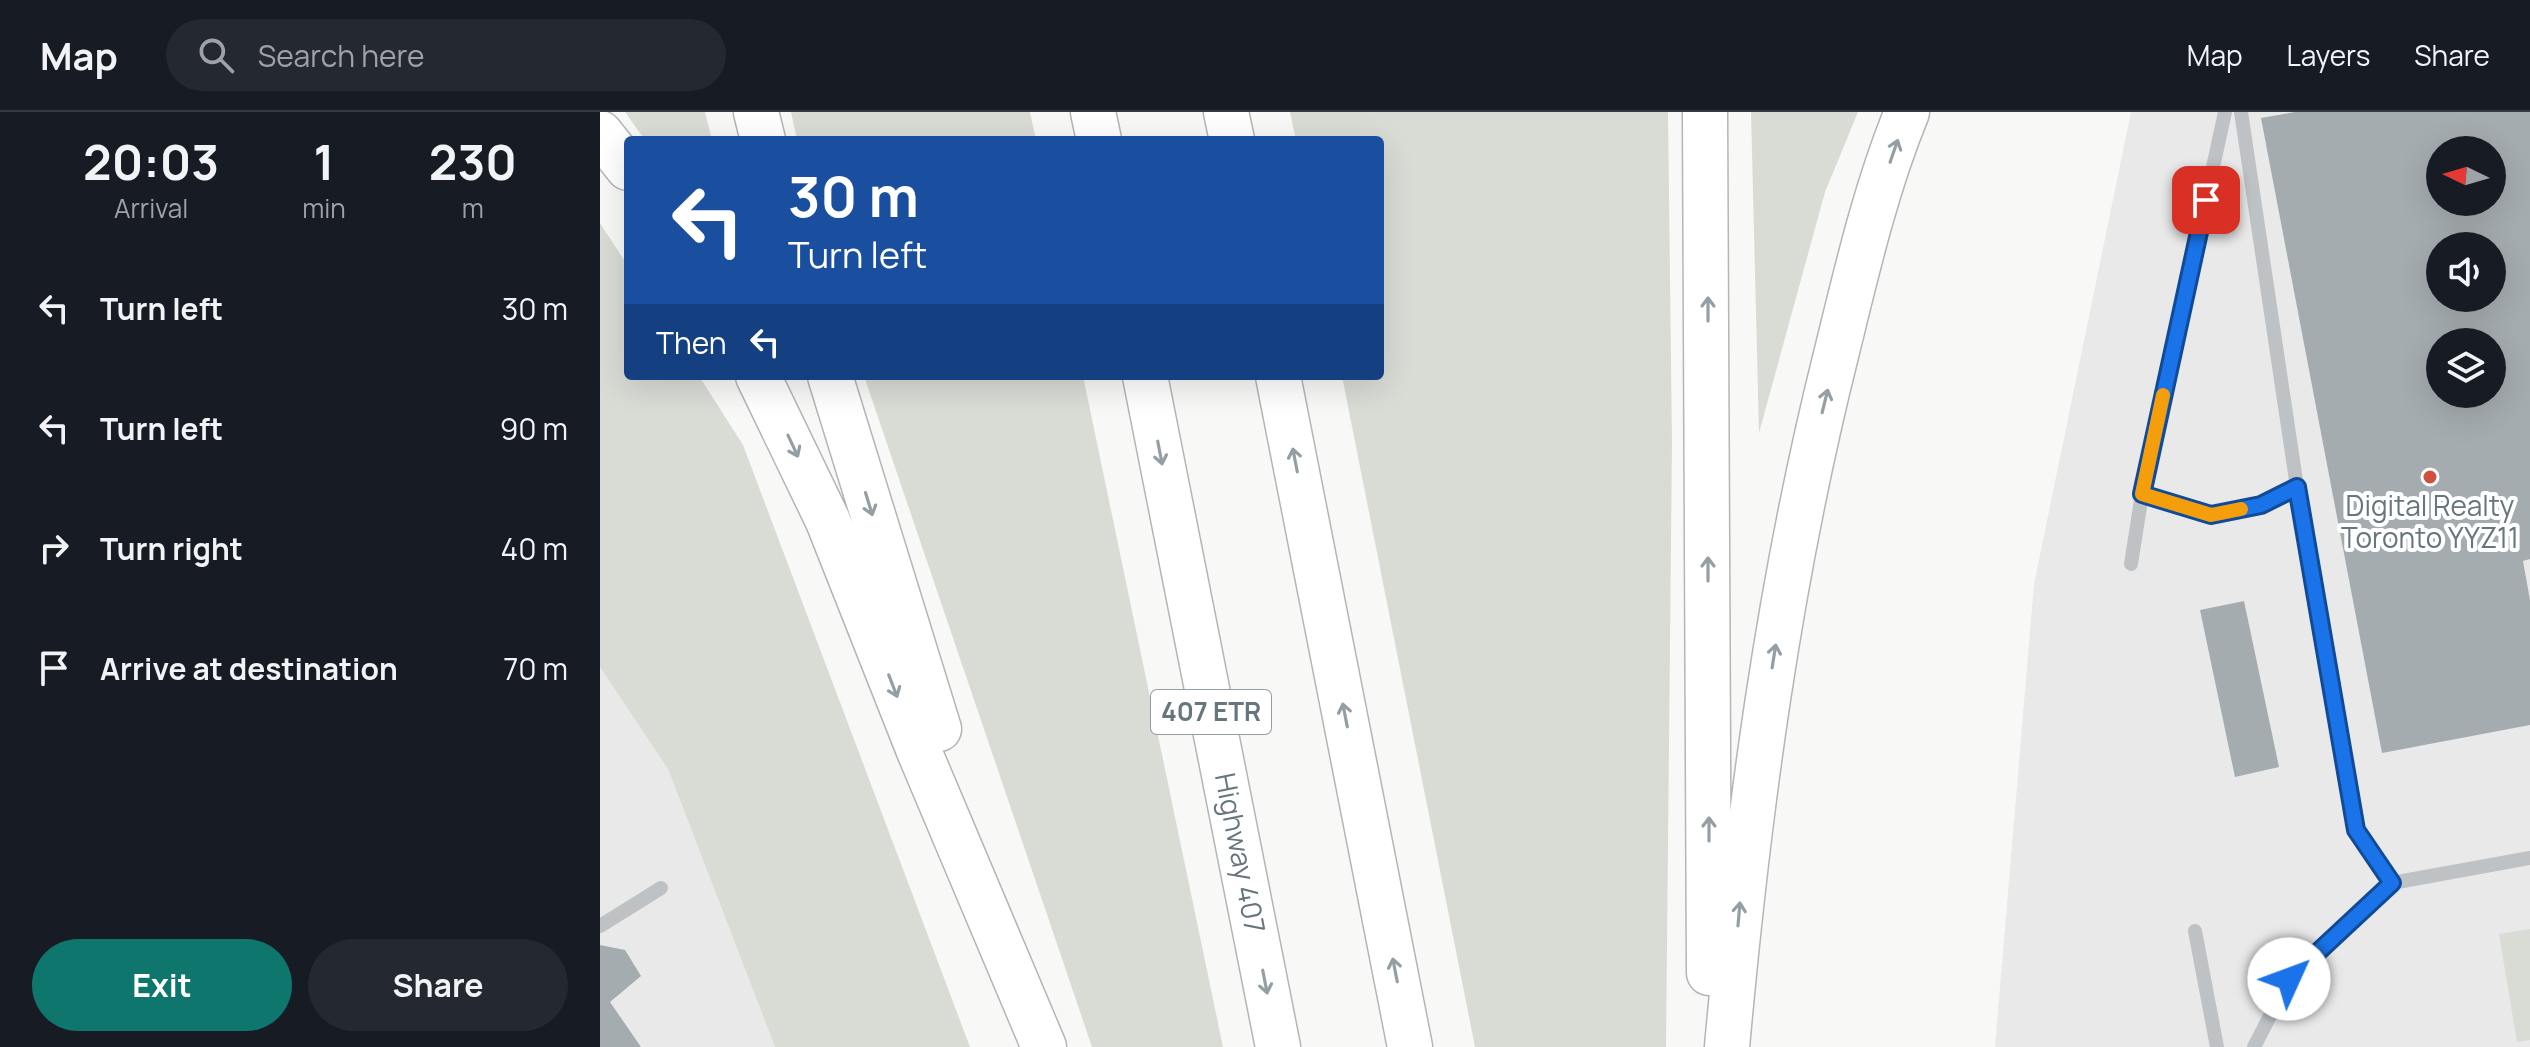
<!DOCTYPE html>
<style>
body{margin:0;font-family:Manrope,sans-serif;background:#242831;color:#f1f3f6;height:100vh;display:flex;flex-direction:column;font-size:30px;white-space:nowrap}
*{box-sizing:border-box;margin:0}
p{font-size:26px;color:#9ea1a6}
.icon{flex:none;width:44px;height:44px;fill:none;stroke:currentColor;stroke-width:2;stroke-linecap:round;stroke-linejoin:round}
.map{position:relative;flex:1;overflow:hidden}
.side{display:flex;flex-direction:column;background:#171b24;width:600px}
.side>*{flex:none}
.hud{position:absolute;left:24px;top:24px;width:760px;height:244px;border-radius:8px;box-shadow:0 8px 32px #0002;background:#1a4fa0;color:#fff;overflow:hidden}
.needle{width:52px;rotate:275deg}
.fabs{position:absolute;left:1826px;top:24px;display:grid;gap:16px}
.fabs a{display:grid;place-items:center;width:80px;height:80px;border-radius:50%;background:#171b24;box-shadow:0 8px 32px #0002;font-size:40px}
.pin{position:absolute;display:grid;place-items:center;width:68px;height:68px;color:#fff;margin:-34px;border-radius:16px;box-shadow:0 4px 12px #0006}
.me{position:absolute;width:88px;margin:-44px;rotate:47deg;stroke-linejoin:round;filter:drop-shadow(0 0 6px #0008)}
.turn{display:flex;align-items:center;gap:28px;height:168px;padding:0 32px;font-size:36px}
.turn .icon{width:104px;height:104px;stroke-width:2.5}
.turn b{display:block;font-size:56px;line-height:68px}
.then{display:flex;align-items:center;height:76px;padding:0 32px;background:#0003;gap:16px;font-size:30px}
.eta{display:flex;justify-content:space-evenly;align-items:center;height:136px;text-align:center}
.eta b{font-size:48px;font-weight:700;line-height:56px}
.button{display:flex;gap:16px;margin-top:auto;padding:16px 32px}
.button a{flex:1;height:92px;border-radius:48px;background:#0f766e;color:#fff;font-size:32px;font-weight:700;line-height:92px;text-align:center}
.button a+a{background:#242831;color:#f1f3f6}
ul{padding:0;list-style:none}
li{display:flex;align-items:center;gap:24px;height:120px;padding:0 32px}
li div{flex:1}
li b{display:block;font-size:30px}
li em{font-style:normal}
header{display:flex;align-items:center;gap:48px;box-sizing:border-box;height:112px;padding:0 40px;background:#171b24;border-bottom:2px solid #363941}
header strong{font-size:38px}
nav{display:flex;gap:44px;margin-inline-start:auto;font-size:28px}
.search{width:560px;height:72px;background:#242831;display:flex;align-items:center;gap:20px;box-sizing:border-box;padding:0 28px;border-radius:44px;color:#9ea1a6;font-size:30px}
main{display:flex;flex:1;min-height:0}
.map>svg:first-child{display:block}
</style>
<header>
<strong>Map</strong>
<div class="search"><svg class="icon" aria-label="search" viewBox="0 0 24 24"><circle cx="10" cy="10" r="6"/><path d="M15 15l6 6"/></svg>Search here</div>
<nav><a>Map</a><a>Layers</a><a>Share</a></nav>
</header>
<main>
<section class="side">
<div class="eta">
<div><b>20:03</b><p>Arrival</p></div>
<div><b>1</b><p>min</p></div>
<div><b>230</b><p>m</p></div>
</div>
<ul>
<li><svg class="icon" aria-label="left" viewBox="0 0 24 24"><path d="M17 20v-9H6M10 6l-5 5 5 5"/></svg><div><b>Turn left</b></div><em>30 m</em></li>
<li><svg class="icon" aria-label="left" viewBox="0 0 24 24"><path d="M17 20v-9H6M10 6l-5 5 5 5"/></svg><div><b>Turn left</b></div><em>90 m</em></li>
<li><svg class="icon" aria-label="right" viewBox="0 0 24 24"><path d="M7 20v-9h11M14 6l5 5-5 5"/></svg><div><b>Turn right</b></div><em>40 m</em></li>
<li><svg class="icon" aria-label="arrive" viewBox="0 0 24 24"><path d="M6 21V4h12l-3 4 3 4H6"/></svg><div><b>Arrive at destination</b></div><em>70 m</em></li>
</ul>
<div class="button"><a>Exit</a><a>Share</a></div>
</section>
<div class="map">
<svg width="1930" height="935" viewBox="0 0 1930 935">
<rect width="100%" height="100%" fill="#f8f8f6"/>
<path fill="#e9e9e9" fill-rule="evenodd" d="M1531,0H1930V935H1395L1434,472ZM1840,38H1892V90H1840ZM1840,134H1892V186H1840ZM1840,230H1892V282H1840Z
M0,555L68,657L175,935H0Z"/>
<path fill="#d8dcd5" d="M25,0H105L112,28H45Z
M191,0H430L436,28H197Z
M690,0H1068L1072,331L1066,935H875L742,264H780V28H696Z
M1151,0H1258L1225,80L1159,321Z
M0,111L28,154V264H99L143,333L370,935H175L68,657L0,555Z
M264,264H483L623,935H492Z
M1930,817V928L1917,930L1899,822Z"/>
<path fill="#a4acb0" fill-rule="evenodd" d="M1695,0H1930V447L1923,449L1930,488V613L1782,641L1661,6ZM1840,38H1892V90H1840ZM1840,134H1892V186H1840ZM1840,230H1892V282H1840Z
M1644,489L1679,655L1635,665L1600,498Z
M0,833L25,838L41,864L10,890L41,935H0Z"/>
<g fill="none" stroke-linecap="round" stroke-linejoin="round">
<defs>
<path id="motorway" d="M156,0L163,28
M493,0L499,28
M626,0L632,28
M1105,0L1109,861
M0,21L28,56
M158,264L228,409L319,639L444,935
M230,264L339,617
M545,264L678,935
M678,264L810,935
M1127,935C1148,702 1179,470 1236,243C1256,162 1275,78 1307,0"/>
</defs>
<use href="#motorway" stroke="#b2b6b8" stroke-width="47"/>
<path stroke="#bec2c5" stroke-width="14" d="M1641,0L1697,375L1756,718L1792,771L1930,746
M1542,382L1611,403L1661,393L1697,375
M1531,452L1542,382L1625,0
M0,814L61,776
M1595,819L1617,935
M1654,935L1689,867L1792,771"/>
<use href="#motorway" stroke="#fff" stroke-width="44"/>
</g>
<defs><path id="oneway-shaft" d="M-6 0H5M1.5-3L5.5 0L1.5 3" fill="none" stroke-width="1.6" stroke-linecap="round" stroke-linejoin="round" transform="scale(2)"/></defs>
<g stroke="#949fa4">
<use href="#oneway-shaft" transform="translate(1294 39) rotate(-71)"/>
<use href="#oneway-shaft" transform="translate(1108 197) rotate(-90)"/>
<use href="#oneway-shaft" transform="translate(1225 289) rotate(-76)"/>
<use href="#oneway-shaft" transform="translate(193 334) rotate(65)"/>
<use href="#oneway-shaft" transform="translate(560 341) rotate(79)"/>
<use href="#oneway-shaft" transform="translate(695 348) rotate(-101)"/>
<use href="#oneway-shaft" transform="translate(269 392) rotate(73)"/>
<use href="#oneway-shaft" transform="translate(1108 457) rotate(-90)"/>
<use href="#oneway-shaft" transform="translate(1174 544) rotate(-81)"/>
<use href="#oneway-shaft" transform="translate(293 574) rotate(69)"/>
<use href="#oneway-shaft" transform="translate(745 603) rotate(-101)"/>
<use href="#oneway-shaft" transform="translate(1109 717) rotate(-90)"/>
<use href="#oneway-shaft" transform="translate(1139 802) rotate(-85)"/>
<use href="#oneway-shaft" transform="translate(795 858) rotate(-101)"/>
<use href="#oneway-shaft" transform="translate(665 870) rotate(79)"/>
</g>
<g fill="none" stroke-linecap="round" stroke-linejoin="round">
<defs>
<path id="route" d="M1606,88L1542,382L1611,403L1661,393L1697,375L1756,718L1792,771L1689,867"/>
</defs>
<use href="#route" stroke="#114b97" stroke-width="20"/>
<use href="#route" stroke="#1a73e8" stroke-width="14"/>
<path stroke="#f59e0b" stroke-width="14" d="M1563,283L1542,382L1611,403L1641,397"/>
</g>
<circle fill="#ce503f" stroke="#fff" stroke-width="3" cx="1830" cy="365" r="8"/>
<g text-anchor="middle" stroke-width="8" stroke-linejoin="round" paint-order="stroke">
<rect fill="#fff" stroke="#949fa4" stroke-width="2" x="551" y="578" width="120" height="44" rx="6"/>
<g font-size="26" font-weight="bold" fill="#66767d">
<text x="611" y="609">407 ETR</text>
</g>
<g font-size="28" fill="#66767d" stroke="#fff">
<text x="1830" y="404">Digital Realty<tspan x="1830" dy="32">Toronto YYZ11</tspan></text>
</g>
<g font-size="28" fill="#66767d" stroke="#fff">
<text transform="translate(640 741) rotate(79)" y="10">Highway 407</text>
</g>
</g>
</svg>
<div class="fabs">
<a><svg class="needle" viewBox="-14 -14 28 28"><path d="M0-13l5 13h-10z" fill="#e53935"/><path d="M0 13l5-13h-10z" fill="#9ea1a6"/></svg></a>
<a><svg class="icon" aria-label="sound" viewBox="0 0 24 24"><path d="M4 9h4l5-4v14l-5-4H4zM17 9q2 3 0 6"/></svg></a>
<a><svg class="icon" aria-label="layers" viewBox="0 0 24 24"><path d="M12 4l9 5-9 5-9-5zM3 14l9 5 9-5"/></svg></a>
</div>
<div class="pin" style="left:1606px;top:88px;background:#d93025"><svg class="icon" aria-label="arrive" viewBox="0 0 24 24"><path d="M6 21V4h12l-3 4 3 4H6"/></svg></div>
<svg class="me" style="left:1689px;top:867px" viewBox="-20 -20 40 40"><circle r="19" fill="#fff"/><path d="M0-13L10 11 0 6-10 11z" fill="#1a73e8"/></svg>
<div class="hud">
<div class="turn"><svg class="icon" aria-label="left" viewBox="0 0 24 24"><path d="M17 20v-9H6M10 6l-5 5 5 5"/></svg><div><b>30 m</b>Turn left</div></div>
<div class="then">Then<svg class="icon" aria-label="left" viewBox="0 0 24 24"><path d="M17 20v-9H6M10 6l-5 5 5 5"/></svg></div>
</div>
</div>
</main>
